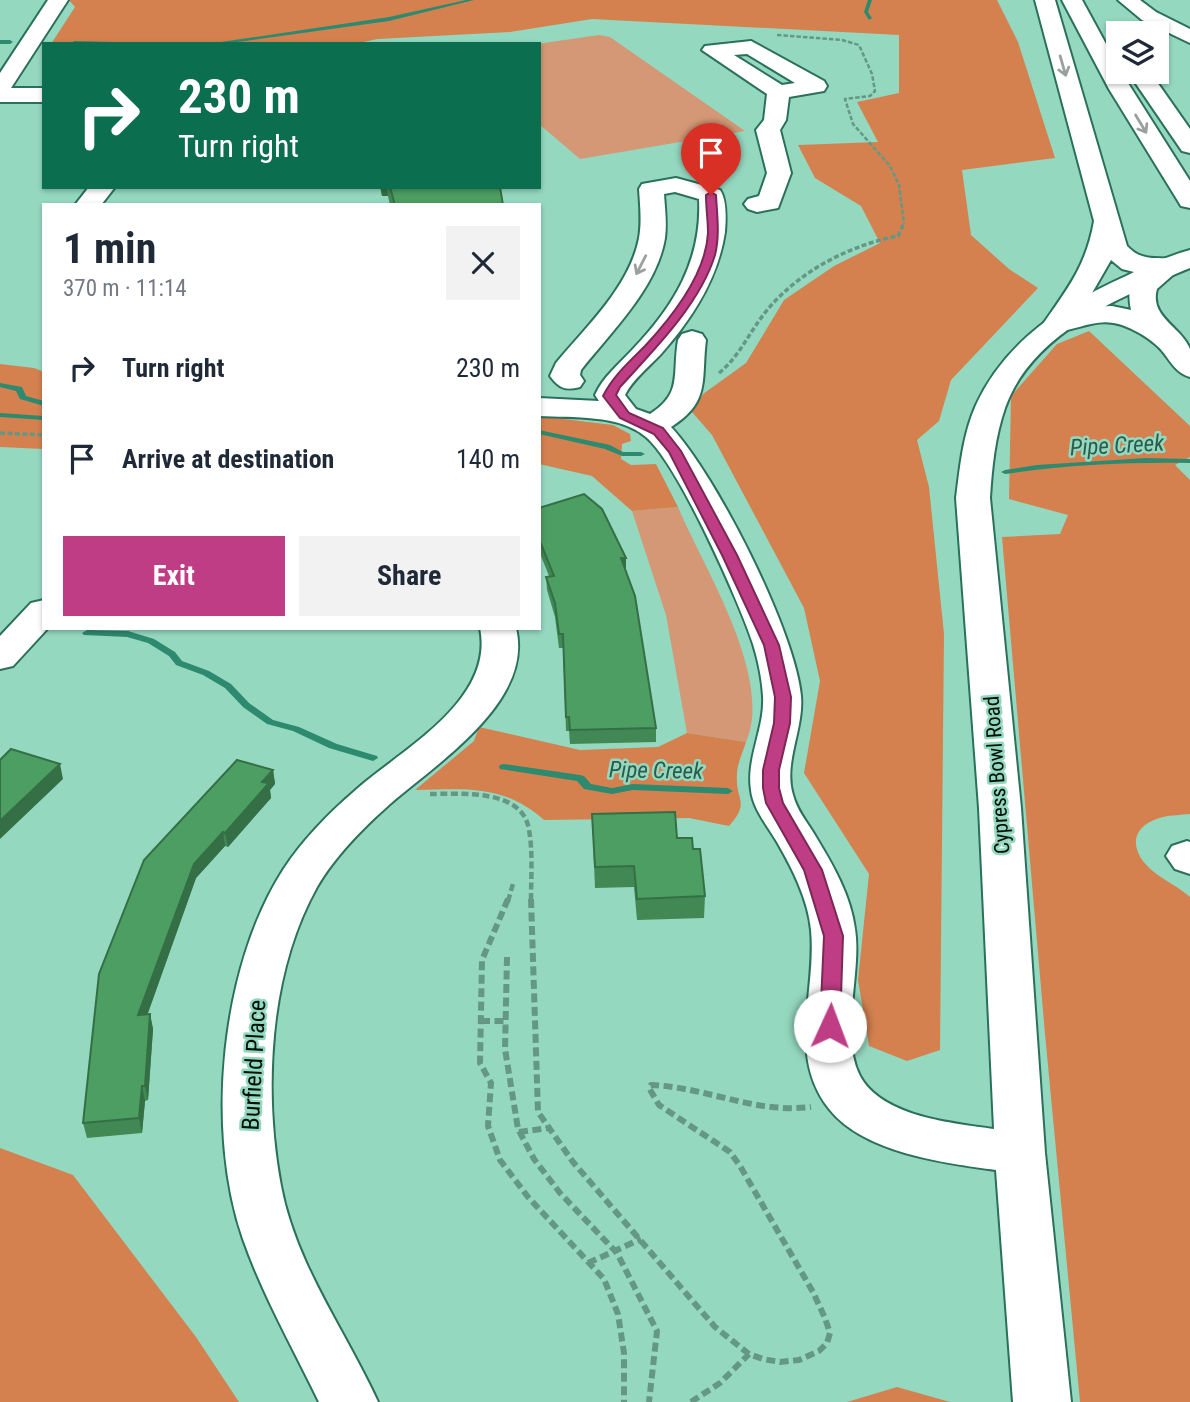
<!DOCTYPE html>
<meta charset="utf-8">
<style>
body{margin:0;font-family:"Roboto Condensed",sans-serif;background:#f2f2f3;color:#1f2937;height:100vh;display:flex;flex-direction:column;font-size:26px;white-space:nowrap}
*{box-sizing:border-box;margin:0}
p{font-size:23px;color:#747a83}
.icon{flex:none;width:38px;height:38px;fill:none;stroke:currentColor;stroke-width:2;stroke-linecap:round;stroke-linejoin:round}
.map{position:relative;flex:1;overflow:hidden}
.side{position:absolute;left:42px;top:203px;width:499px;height:427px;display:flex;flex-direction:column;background:#fff;border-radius:0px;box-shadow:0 2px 5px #0004}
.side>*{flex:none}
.guide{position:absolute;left:42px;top:42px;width:499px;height:147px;border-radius:0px;box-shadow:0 2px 5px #0004;background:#0b6e4f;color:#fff;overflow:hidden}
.buttons{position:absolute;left:1106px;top:21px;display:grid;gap:14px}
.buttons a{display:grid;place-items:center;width:63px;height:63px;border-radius:0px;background:#fff;box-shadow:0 2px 5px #0004;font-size:35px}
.pin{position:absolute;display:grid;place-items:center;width:60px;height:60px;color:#fff;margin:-72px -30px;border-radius:50% 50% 50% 0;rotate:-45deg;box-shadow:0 0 7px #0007}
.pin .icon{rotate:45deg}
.me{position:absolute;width:77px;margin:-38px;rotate:2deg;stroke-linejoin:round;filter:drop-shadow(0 0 5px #0008)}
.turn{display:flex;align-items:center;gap:24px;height:147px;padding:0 21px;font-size:32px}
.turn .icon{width:91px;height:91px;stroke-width:2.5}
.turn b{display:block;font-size:49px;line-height:60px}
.round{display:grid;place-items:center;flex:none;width:74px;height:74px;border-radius:0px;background:#f2f2f3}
.headline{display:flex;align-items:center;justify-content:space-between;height:119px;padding:0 21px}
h1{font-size:42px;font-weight:700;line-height:52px}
.button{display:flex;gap:14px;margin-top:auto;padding:14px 21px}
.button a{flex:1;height:80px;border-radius:0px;background:#bf3d85;color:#fff;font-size:28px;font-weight:700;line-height:80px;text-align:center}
.button a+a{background:#f2f2f3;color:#1f2937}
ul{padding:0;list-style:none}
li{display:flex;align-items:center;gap:21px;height:91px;padding:0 21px}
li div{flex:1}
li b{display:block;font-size:26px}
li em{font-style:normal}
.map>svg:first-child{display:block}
</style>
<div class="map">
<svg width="1190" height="1402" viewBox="0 0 1190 1402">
<rect width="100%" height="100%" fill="#94d8c0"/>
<path fill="#d49876" d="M599,35L610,37L745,131L580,159L539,124V44H537Z
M678,507C704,569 774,677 746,742L687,733L666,615L632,511Z"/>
<path fill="#d4814f" d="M69,0H997L1018,42L1055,158L962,170L971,235L1009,269L1038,288L951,380L939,421L917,440L929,487L944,634L940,1050L907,1061L869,1046L858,980L869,874L804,773L820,681L804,608L712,435L692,412L703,394L746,363L784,300L834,266L880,243L861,206L815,178L798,145L878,142L857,102L899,93V35L592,19L510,32L378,39L353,44H51L75,7Z
M1089,331L1190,426V457L1175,465L1190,480V814C1181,815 1171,815 1163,817C1128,826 1129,852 1154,872C1165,881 1179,887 1190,897V1402H1080L1045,1034L1002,537L1060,534L1068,515L1009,499L1011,396L1057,344Z
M0,364L34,368L44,372V449L0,447Z
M539,416L613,425L630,434L631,441L622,444L621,459L631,465L656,464L678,507L632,511L592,476L539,464Z
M479,727L580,750L658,747L687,733L746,742C743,752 737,764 737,774C735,801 751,801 729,826L689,818L544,820C503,784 466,789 415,790L474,741Z
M0,1148L73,1175L196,1337L239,1402H0Z
M897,1387L950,1402H847Z"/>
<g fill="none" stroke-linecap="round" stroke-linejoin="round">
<path fill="#2e8a6f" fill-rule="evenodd" d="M466,0H474L389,21L223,44H208L389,17Z
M868,0H872L868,12L872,18L869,20L864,12Z
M0,40H10L13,42L10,44H0Z
M74,41L113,42L115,44H76L73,42Z
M161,42H180L182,44H159Z
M0,383L22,387L26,396L44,401V406L20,399L16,391L0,387Z
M0,413L44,416V420L0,417Z
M539,430L610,445L623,452H641L645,454L641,456H622L605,449L539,434Z
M1146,458L1190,459V463C1128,462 1066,465 1005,474L1001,472L1005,470L1037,465Z
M87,630L128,631L154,639L175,652L182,661L209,671L231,684L249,703L273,720L299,727L337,744L377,756L378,758L373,761L329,748L293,731L267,724L243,707L225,688L203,675L176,665L169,656L148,643L127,637L84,635L82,633Z
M504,764L580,775L584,776L591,784L612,788L633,784L728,788L733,791L728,794L633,790L612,794L584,789L577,781L500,769L499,767L500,765Z"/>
<defs>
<path id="minor" d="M48,0H68L11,88H44V102H0V73Z
M751,41L824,81L827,86L824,91L789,97L786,120L780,130L791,173L778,208L757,212L748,209L744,204L748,199L759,196L767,173L756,130L764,120L767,94L702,50L705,46ZM747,54L795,83L782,85L734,55Z
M676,178L720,190C727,200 726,219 725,232C718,279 692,319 661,354C650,366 632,380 625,395L636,409L650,414C683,393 672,375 678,340L682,334L692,331L702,334L706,340C701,380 711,402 671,427C716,475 795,631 801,696C804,729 783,763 793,795C797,811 808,823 816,837C833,865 851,896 855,929C862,972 839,1036 860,1076C882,1117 953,1123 994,1129L979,808L956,498C960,466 963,434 976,405C1006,340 1064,304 1126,276C1146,266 1168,256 1190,250V268C1122,296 1032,332 1005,408C995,437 992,467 990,498L1021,808L1045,1153L1071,1402H1013L996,1170C944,1163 865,1153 830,1110C786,1056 817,991 811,930C808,899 792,868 777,842C767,825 753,809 751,790C746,758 765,728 763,696C762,679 758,660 753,644C739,601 678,464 646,437C619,414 573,418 539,416V398L599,401L595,395C603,377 619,364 633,349C674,306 702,260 699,199L675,192L664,194C665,209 667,223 665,238C657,288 611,332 581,370L580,375L584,381L580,387C565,391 559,388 550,376L556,363C586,327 630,286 639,238C642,222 640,205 639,189L642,184Z
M89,187H115L101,205H75Z
M44,600V628H48L13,666L0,669V636L31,603Z
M480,628H516C534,702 437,763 390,804C364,827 335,856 317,887C269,973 263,1090 281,1186C296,1265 345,1330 378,1402H319C293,1348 263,1296 243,1239C205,1130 221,967 283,870C303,839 330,812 358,788C403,749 495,700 480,628Z
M1187,841L1190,842V874L1175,869L1166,856L1172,846Z"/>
<path id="highway" d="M1035,0H1055L1127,246C1144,264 1159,255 1179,260L1183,266L1157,289C1149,317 1182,327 1190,349C1190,356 1190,369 1190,377C1172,372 1169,355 1155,344C1146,336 1133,329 1122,325C1092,315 1072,336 1047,330L1043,324C1068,288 1086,266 1094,221ZM1111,260L1122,269L1142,274C1128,284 1128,294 1131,310L1112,306L1084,307Z
M1062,0H1082L1118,66V72H1121L1190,181V208L1181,206L1178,201L1109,89Z
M1118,0H1140L1156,12L1190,29V43L1142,20Z
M1128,72H1150L1190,129V153L1182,151Z"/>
</defs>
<use href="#minor" stroke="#2b705b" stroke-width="4"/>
<use href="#highway" stroke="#2b705b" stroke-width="4"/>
<path stroke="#649885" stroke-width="2.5" stroke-dasharray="4.5 2" stroke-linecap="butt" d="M777,35L842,40L859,45L872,74L875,91L870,96L845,99L853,124L890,166L899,185L904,224"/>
<path stroke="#649885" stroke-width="3.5" stroke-dasharray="5 2.5" stroke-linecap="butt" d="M719,373C741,355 750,330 768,309C800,271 850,245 898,236L904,223
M0,433L44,435"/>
<path stroke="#649885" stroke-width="4.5" stroke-dasharray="7 3.5" stroke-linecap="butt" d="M430,794C460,794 523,788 529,830C533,852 531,877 531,901
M508,901L513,884"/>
<path stroke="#649885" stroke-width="6" stroke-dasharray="9 4.5" stroke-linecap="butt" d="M508,899L482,960L480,1063L491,1083L488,1126L500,1160L528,1197L604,1279L618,1314L624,1353V1402
M531,899L538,1112L573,1162L715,1327L749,1354L763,1359L780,1362L799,1360L819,1351L827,1343L830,1333L825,1318L813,1292L740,1166L730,1152L659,1105L649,1088L651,1085C706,1087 755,1114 811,1107
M507,957L505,1049L518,1129L534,1159L560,1193L617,1253L657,1331L649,1402
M481,1021H506
M519,1132L548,1128
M588,1263L641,1239
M691,1402L720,1383L749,1354"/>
<use href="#minor" fill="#fff" fill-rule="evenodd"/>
<use href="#highway" fill="#fff" fill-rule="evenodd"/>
</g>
<path fill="#418854" d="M380,187H500L503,205H390L388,196H382Z
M539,508L626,558V570L656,728V742L570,744L569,731H566L563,648H559L555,617L547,590L546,577L549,576L539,551Z
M273,770L275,784L270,790L271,798L228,847L225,846L196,878L147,1015L150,1014L153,1029L148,1100L145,1101L142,1133L87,1138L83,1123L99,974Z
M592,814L677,838L693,849L705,896L704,918L637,920L634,887L595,888Z"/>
<path fill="#356f45" d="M381,187H387L388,196H382Z
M621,558H626V571Z
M60,764L63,779L0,839V821Z
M273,770L275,784L270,790L271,798L228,847L225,833L262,782Z
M223,832L225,846L196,878L142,1030L138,1015L194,864Z
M150,1014L153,1029L148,1100L145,1086Z
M142,1086L145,1101L142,1133L139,1118Z"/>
<path fill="#4c9e62" stroke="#356f45" stroke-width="2" d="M390,187H500L503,205H395Z
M584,494L602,509L626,558H621L635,596L656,728L570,730L569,717H566L563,634H559L555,603L546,577L554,576L539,539V508Z
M11,749L60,764L0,821V760Z
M237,760L273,770L262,782L269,783L225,833L223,832L194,864L138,1015L150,1014L145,1086H142L139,1118L83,1123L99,974L144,860Z
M675,812L677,838H692L693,849H700L705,896L637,899L634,866L595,867L592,814Z"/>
<defs><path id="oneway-shaft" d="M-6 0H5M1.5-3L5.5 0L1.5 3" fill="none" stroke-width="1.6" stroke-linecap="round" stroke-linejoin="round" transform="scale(1.75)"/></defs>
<g stroke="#99a09d">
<use href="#oneway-shaft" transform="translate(1063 66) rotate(74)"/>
<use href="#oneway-shaft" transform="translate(1141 124) rotate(59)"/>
<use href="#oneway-shaft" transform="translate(641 265) rotate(117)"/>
</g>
<path fill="#bf3d85" stroke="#7c2856" stroke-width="2" d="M711,192L716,195C717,215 720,235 715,255C700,304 654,350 620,387L616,395L629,413L663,428L681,451L737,555L779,645L791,697L790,723L779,770V788L783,803L822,870L843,936L840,1026L837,1031L830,1033L823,1031L820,1026L824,936L804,870L766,803L763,788V770L774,723L775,697L764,645L722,555L669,452L654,434L620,418L603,396C613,376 630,361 645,346C672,317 706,274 708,233C708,221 706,208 706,195Z"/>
<g text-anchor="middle" stroke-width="5" stroke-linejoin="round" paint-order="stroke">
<g font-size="21" fill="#00110a" stroke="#94d8c0">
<text transform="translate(997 775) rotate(-94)" y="7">Cypress Bowl Road</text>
</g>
<g font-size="23" font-style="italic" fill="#2a5c4c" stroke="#94d8c0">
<text transform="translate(1117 445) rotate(-3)" y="8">Pipe Creek</text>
<text transform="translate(656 770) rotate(1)" y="8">Pipe Creek</text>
</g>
<g font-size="24" fill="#00110a" stroke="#94d8c0">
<text transform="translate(254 1065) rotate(-87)" y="8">Burfield Place</text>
</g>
</g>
</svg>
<div class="buttons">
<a><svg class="icon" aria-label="layers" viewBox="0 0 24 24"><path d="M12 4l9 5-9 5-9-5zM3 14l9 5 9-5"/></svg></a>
</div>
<div class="pin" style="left:711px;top:195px;background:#d93025"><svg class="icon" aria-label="arrive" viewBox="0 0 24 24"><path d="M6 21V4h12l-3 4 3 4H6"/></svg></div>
<svg class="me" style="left:830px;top:1026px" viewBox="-20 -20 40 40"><circle r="19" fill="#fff"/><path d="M0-13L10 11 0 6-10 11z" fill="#bf3d85"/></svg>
<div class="guide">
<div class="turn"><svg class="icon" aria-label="right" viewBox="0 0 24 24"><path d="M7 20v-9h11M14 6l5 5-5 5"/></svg><div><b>230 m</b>Turn right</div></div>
</div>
<section class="side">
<div class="headline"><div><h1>1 min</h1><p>370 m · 11:14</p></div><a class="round"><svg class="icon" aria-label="close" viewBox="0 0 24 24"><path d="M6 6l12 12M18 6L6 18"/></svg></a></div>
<ul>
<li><svg class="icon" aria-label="right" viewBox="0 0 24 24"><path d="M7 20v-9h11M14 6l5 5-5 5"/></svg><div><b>Turn right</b></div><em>230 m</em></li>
<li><svg class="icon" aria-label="arrive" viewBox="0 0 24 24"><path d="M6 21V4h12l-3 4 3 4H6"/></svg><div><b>Arrive at destination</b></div><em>140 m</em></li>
</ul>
<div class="button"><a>Exit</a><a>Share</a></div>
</section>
</div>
